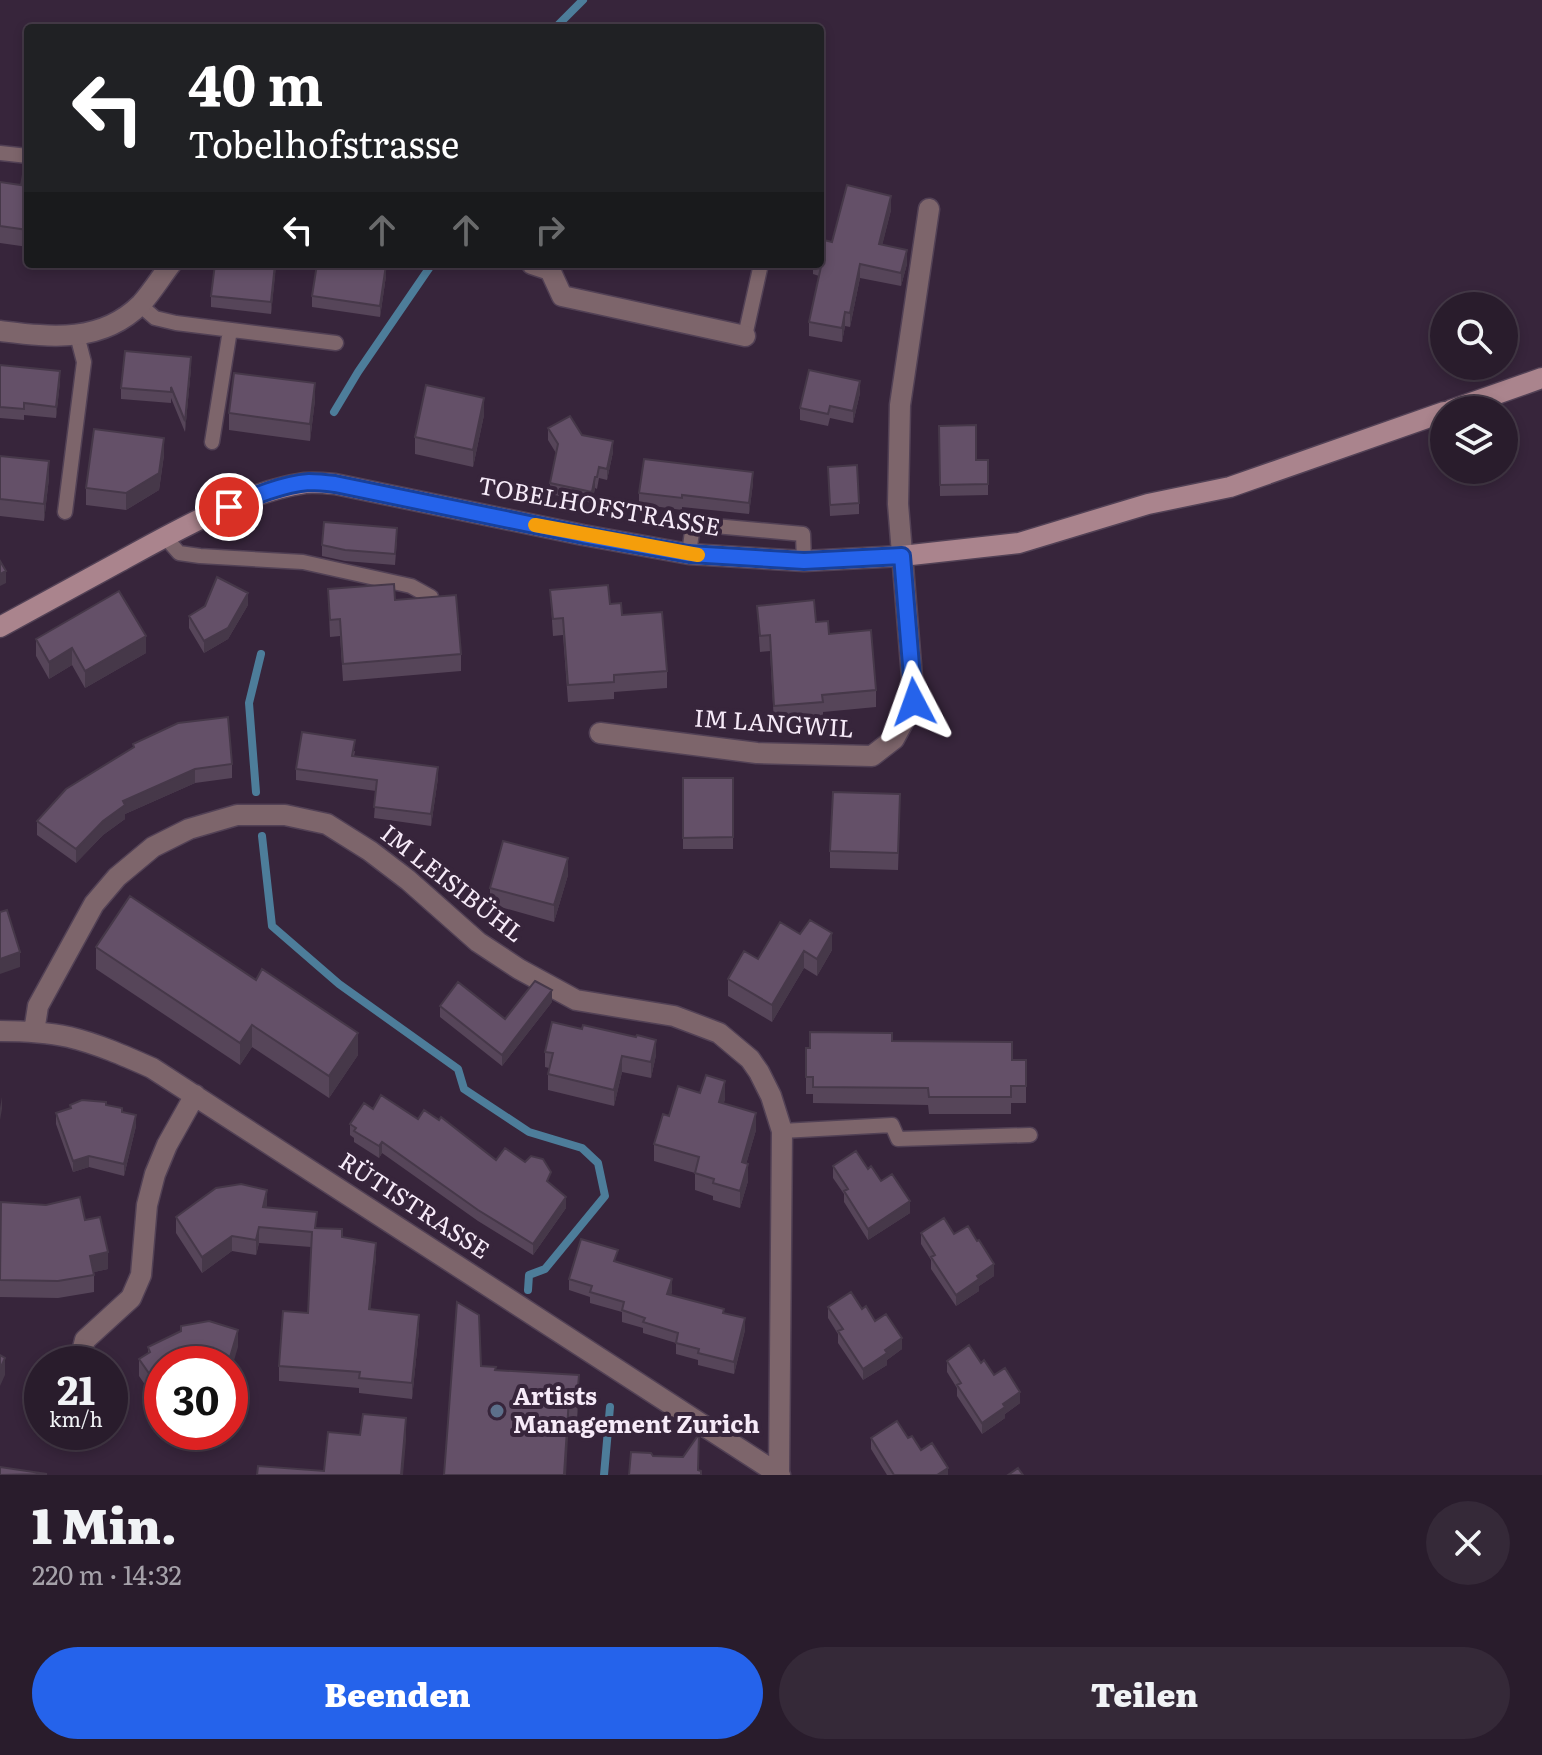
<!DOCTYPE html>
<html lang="de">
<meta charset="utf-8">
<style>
body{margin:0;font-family:Literata,serif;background:#352938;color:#f1f3f6;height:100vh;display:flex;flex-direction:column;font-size:30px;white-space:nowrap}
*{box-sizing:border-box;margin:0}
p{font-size:26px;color:#a5a1a9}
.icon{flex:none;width:44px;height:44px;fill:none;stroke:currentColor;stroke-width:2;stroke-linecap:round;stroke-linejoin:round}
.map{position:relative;height:1475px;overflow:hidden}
.sheet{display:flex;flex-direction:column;background:#291c2c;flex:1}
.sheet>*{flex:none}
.hud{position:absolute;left:24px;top:24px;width:800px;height:244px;border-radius:8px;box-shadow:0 4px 12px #0003,0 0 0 2px #453a48;background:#202124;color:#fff;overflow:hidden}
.buttons{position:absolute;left:1430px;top:292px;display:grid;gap:16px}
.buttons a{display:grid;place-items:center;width:88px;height:88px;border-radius:50%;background:#291c2c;box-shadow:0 4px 12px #0003,0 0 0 2px #453a48;font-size:40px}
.speed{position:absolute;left:24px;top:1346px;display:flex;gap:16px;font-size:40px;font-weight:700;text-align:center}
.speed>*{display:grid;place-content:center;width:104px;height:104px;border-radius:50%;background:#291c2c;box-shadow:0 4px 12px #0003,0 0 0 2px #453a48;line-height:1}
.speed small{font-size:20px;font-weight:400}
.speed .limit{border:12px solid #d22;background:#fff;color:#111}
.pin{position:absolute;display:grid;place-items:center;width:68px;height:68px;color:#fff;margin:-34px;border:4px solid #fff;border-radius:50%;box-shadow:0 2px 8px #0007}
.me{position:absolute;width:88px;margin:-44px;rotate:356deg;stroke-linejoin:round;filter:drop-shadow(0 0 6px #0008)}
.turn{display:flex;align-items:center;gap:28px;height:168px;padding:0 32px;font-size:36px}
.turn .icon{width:104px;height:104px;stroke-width:2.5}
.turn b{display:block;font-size:56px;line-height:68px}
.lanes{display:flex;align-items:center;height:76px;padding:0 32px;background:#0003;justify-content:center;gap:40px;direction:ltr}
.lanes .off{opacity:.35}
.round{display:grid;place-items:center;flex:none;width:84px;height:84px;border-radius:42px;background:#352938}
.head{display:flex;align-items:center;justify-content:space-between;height:136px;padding:0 32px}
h1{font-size:48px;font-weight:800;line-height:60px}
.cta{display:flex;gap:16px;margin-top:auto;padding:16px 32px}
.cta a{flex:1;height:92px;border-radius:48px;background:#2563eb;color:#fff;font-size:32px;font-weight:800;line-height:92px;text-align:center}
.cta a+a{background:#352938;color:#f1f3f6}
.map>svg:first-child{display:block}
</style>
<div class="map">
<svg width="1542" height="1475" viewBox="0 0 1542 1475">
<rect width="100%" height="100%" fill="#37253b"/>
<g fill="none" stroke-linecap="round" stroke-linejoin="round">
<path stroke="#4d7d9a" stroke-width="8" d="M555,28L583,0
M334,412L358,372L432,264
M256,792L249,703L261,654
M262,836L272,926L339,984L458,1069L464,1089L529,1132L582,1148L598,1163L605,1196L545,1269L529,1275L528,1290
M604,1475L610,1407"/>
<defs>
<path id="lane" d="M0,153L28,156
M140,305L155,318L176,323L336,343
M745,336L761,264
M212,442L230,330
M65,512L84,362L77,335
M165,537L179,553L200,556L303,562L411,586L431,597
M689,554L693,524L803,534L804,561
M782,1131L892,1125L898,1139L1030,1135"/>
<path id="street" d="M532,264L550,270L562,296L745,336
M0,331C50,337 101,344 141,304C152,292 161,277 171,264
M600,733L757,753L872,756L894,739L914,702L898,504L900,405L929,209
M0,1031C23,1031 46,1032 69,1037C98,1044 125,1056 152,1068L780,1475
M34,1032L38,1006L94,904L117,877L153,847L189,829L237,815H285L327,824L370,851L408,880L478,942L519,969L576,1000L674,1016L719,1033L750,1059L759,1072L771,1096L782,1131L779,1475
M79,1364L85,1340L131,1298L141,1275L147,1205L155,1174L167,1145L195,1095"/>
<path id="secondary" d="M1451,410L1542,378
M0,627C40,605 79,584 119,562C174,532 243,492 305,483C315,482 325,483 335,484L583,535L689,554L804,561L902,556L1019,543L1148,504L1230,487L1444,412"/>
</defs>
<use href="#lane" stroke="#524155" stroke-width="17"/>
<use href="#street" stroke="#524155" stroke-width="23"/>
<use href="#secondary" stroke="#524155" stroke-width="23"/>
<use href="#lane" stroke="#7d656b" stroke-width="14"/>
<use href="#street" stroke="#7d656b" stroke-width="20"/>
<use href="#secondary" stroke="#aa848d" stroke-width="20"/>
</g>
<path fill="#564559" d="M28,170V247L0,243V182L21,185Z
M891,210L882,245L907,264L901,286L860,278L850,327L845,326L842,342L809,336V322L819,276L813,274V264H820V239L832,242Z
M276,264L271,314L211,307V296Z
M386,276L380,317L312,307V296Z
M0,365L60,382L56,418L24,415V420L0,418Z
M191,368L185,432L171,398V403L121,399V388Z
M860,393L853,423L830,418L828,426L800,420V408Z
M315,400L310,441L229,430V413Z
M484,415L473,467L415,454V437Z
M939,426L976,460L988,484V495L940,496Z
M548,428L582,435L613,452L607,480L599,478L597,489L595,488L592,503L550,494V483L556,453L548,440Z
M164,455L159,490L126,510L86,505V488Z
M0,456L49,478L44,521L0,516Z
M828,467L859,503V514L830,516Z
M753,483L749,514L682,507V510L639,504V493Z
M397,539L395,565L345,561L322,556V545Z
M328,589L395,600L461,654V671L343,681L340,636L330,637Z
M550,590L610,604L622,615L667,671V688L614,692V699L568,702L563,635L553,636Z
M248,605L228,639L204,653L189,628V616Z
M757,606L816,622L829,634L876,690V707L823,712V719L774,723L770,651L760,652Z
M36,639L146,653L85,688L72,665L49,679L36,656Z
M133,744L232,764V778L195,783L125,814V819L103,835L76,863L37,835V821L133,748Z
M355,751L354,756L438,778L431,826L374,818L376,791L296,780V769Z
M683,778H733V849H683Z
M900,811L898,870L830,868V851Z
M568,875L554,922L490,904V888Z
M800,934L832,950L817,976L804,968L772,1022L728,996V979L758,959Z
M96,947L358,1055L329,1098L252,1047L240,1065L96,969Z
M552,1002L502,1066L440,1017V1006L505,1019Z
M892,1041L1012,1060H1026V1103H1011V1114H929L928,1105L813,1103V1094H806V1048Z
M545,1052L656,1055L651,1078L622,1072L614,1106L548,1090V1074L549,1068L545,1067Z
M700,1093L725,1098L724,1103L756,1130L746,1164L748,1181L740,1208L713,1200V1196L695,1190V1173L654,1161V1144L669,1116Z
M70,1105H106L122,1112L136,1126L124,1176L89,1167L73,1172L56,1124V1113L70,1108Z
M373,1109L418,1119L496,1160L551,1184L566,1208L533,1255L478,1221L382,1153L379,1158L354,1142V1138L350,1135V1124Z
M833,1166L868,1169L910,1213L868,1240L844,1202V1194L833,1178Z
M267,1207L342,1238L376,1258L370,1309L419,1330L412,1399L359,1393V1388L279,1381V1366L308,1313L311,1247L259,1243L256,1255L232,1251L202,1273L176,1233V1217Z
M0,1220H85L108,1269L94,1272V1292L58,1298L0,1297Z
M921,1233L954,1234L994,1276L979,1286V1291L956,1306L931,1269V1260L921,1244Z
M618,1262L672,1291L671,1295L724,1313L745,1330L734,1374L698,1365V1360L676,1354V1343L643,1333V1328L622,1322V1312L590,1303V1297L569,1290V1279Z
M828,1307L862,1309L902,1349L887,1360V1365L863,1380L838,1343V1334L828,1318Z
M148,1347H238L162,1364V1409L139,1376V1359L148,1353Z
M947,1361L981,1363L1020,1403L1005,1414V1418L982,1434L957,1396V1388L947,1372Z
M481,1366L579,1395L577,1418H569L444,1475Z
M871,1438H908L948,1475H887L871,1449Z"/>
<path fill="#463849" d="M891,196V210L879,258V244Z
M907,250V264L901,286V273Z
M275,264L276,268L271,314V302Z
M860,264V278L850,327V313Z
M386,265V276L380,317V306Z
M845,312V326L842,342V328Z
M191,357V368L185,432V421Z
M60,371V382L56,418V407Z
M860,381V393L853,423V411Z
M315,383V400L310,441V424Z
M484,398V415L473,467V450Z
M164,438V455L159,490L126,510V493Z
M613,441V452L607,480V469Z
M49,461V478L44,521V504Z
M753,472V483L749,514V503Z
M595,477V488L592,503V492Z
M6,571V583L0,586V574Z
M248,593V605L228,639L204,653V641Z
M146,636V653L85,688V671Z
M72,648V665L49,679V662Z
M438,767V778L431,826V814Z
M195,769V783L125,814V819L103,835L76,863V849L123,801Z
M568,858V875L554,922V905Z
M832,933V950L817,976V959Z
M804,951V968L772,1022V1005Z
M20,952V967L0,974V959Z
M552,990V1002L502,1066V1055Z
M252,1025V1047L240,1065V1043Z
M358,1033V1055L329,1098V1076Z
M656,1040V1055L651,1078V1062Z
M622,1056V1072L614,1106V1090Z
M725,1081V1098L719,1119V1102Z
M2,1097V1109L0,1120V1108Z
M756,1113V1130L742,1179V1162Z
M136,1115V1126L124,1176V1164Z
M382,1142V1153L379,1158V1146Z
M89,1156V1167L73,1172V1161Z
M748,1164V1181L740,1208V1191Z
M267,1190V1206L263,1222V1207Z
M566,1197V1208L533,1255V1244Z
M910,1201V1213L868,1240V1229Z
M259,1227V1243L256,1255V1240Z
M232,1236V1251L202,1273V1257Z
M376,1243V1258L369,1325V1309Z
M108,1252V1269L90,1273V1256Z
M994,1264V1276L979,1286V1291L956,1306V1295L977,1276Z
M672,1279V1291L667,1306V1294Z
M419,1315V1330L412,1399V1383Z
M745,1318V1330L734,1374V1362Z
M238,1330V1347L230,1374V1364H228Z
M902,1338V1349L887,1360V1365L863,1380V1369L885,1350Z
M5,1358V1375L0,1386V1369Z
M579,1375V1395L577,1418V1399Z
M1020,1392V1403L1005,1414V1418L982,1434V1423L1003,1404Z
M569,1398V1418L566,1475H564Z
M406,1418V1440L403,1475H401Z
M948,1468V1475H937Z"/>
<path fill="#645068" stroke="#463849" stroke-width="2" d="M24,169L28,170V230L0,226V182L21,185Z
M847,185L891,196L879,244L907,250L901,273L860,264L850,313L845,312L842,328L809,322L822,262H820V239L832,242Z
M215,264H275L271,302L211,296Z
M317,264L386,265L380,306L312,296Z
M125,351L191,357L185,421L171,387V392L121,388Z
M0,365L60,371L56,407L24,403V409L0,407Z
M809,370L860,381L853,411L830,406L828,414L800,408Z
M234,373L315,383L310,424L229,413Z
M426,385L484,398L473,450L415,437Z
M570,416L582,435L613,441L607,469L599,467L597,477H595L592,492L550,483L558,444L548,428Z
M976,425V460H988V484L940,485L939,426Z
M94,429L164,438L159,473L126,493L86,488Z
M0,456L49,461L44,504L0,499Z
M644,459L753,472L749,503L682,495V498L639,493Z
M857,465L859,503L830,505L828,467Z
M324,522L397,528L395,554L345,550L322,545Z
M0,561L6,571L0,574Z
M217,577L248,593L228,628L204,641L189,616L205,606Z
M394,584L395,600L456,595L461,654L343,664L340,619L330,620L328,589Z
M608,585L610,604L621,603L622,615L662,612L667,671L614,675V682L568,685L563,618L553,619L550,590Z
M119,591L146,636L85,671L72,648L49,662L36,639Z
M814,600L816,622L828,621L829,634L871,630L876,690L822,695L823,702L774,706L770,635L760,636L757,606Z
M228,717L232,764L195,769L123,801L125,805L103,821L76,849L37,821L66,789L134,747L133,744L178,723Z
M302,732L355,740L352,756L438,767L431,814L374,807L377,780L296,769Z
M683,778H733V837L683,838Z
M833,792L900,794L898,853L830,851Z
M503,841L568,858L554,905L490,888Z
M130,896L256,980L262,969L358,1033L329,1076L252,1025L240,1043L96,947Z
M7,910L20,952L0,959V912Z
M810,920L832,933L817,959L804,951L772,1005L728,979L744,951L758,959L780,922L800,934Z
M535,981L552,990L502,1055L440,1006L458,982L505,1019Z
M552,1022L582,1029L583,1025L636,1037L637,1035L656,1040L651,1062L622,1056L614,1090L548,1074L553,1053L545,1052Z
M810,1032L892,1033V1041L1012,1042V1060H1026V1086H1011V1097H929L928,1088L813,1087V1077H806V1048H810Z
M706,1075L725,1081L719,1102L756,1113L742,1162L748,1164L740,1191L713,1183L714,1179L695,1173L699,1157L654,1144L663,1114L669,1116L678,1086L700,1093Z
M381,1095L418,1119L424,1110L439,1120L441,1117L496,1160L505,1148L525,1162L531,1156L543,1159L551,1172L547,1181L566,1197L533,1244L478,1210L382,1142L379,1146L354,1131L356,1128L350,1124L364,1103L373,1109Z
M82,1100L106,1102V1105L122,1108V1112L136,1115L124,1164L89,1156L73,1161L56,1113L71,1108L70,1105Z
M856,1151L868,1169L871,1166L881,1181L892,1174L910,1201L868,1229L844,1191L848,1189L833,1166Z
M241,1184L267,1190L263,1207L317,1212L315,1228L342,1229V1237L376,1243L369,1309L419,1315L412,1383L359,1378L360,1372L279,1366L283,1311L308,1313L312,1232L259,1227L256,1240L232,1236L202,1257L176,1217L216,1188Z
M80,1197L85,1220L100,1217L108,1252L90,1256L94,1275L58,1281L0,1280L1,1202L46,1205Z
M944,1218L954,1234L968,1226L977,1241L979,1240L994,1264L977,1276L979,1279L956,1295L931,1257L935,1255L921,1233Z
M581,1239L618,1250L614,1261L672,1279L667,1294L724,1309L723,1313L745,1318L734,1362L698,1353L699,1349L676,1343L678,1333L643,1322L645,1318L622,1310L624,1302L590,1292L592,1286L569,1279Z
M851,1292L862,1309L866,1306L875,1321L886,1314L902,1338L885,1350L887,1353L863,1369L838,1331L843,1329L828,1307Z
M457,1302L479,1315L481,1366L496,1367L495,1370L579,1375L577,1399L569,1398L564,1475H444Z
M209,1321L238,1330L228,1364H162V1392L139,1359L150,1352L148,1347L181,1331V1326Z
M969,1345L981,1363L984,1360L994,1375L1005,1368L1020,1392L1003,1404L1005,1407L982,1423L957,1385L961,1383L947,1361Z
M0,1355L5,1358L0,1369Z
M363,1414L406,1418L401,1475H257L258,1466L324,1471L328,1432L360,1435Z
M897,1421L908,1438L912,1436L921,1450L932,1443L948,1468L937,1475H894L871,1438Z
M699,1434L698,1470L701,1471V1475H629L631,1452L651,1453L653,1456L683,1457Z
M0,1467L47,1474L0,1475Z
M1018,1468L1023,1475H1008Z"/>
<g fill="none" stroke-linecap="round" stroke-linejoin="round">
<defs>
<path id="route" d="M229,507C254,496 283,484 309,482C318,482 327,483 335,484L583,535L689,554L804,561L902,556L914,702"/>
</defs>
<use href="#route" stroke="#184099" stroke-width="20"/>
<use href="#route" stroke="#2563eb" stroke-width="14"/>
<path stroke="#f59e0b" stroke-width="14" d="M535,525L698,555"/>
</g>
<circle fill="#5c6f8a" stroke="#37253b" stroke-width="3" cx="497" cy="1411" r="8"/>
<g text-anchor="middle" stroke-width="8" stroke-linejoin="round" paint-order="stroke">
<g font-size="24" fill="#f6eaf8" stroke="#37253b">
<text transform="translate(599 507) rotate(10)" y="8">TOBELHOFSTRASSE</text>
<text transform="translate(774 724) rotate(4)" y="8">IM LANGWIL</text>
<text transform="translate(452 884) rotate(38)" y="8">IM LEISIBÜHL</text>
<text transform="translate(414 1206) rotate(33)" y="8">RÜTISTRASSE</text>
</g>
<g font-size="24" font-weight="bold" fill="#f6eaf8" stroke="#37253b" text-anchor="start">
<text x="513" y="1405">Artists<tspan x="513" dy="28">Management Zurich</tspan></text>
</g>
</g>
</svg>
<div class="buttons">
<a><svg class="icon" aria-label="search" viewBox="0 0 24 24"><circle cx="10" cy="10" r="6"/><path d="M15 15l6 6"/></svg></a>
<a><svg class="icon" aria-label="layers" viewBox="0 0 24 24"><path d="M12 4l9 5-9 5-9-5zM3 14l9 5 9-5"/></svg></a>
</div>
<div class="speed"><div>21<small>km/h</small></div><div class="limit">30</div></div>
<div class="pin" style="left:229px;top:507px;background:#d93025"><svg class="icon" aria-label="arrive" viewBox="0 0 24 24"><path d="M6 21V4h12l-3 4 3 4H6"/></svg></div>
<svg class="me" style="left:914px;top:702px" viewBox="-20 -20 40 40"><path d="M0-17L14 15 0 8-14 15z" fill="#2563eb" stroke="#fff" stroke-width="4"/></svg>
<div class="hud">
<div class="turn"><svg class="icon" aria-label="left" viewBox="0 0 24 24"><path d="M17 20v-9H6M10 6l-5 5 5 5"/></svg><div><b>40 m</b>Tobelhofstrasse</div></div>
<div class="lanes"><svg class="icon" aria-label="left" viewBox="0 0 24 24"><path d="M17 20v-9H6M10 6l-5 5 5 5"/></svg><svg class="icon off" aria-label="ahead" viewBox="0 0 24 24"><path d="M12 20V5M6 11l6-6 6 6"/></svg><svg class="icon off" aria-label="ahead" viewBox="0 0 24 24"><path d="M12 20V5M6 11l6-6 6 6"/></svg><svg class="icon off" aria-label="right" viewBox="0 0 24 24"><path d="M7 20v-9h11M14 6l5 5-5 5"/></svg></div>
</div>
</div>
<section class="sheet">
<div class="head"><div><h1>1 Min.</h1><p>220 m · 14:32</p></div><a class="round"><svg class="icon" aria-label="close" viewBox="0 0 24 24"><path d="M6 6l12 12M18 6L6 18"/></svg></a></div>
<div class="cta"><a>Beenden</a><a>Teilen</a></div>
</section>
